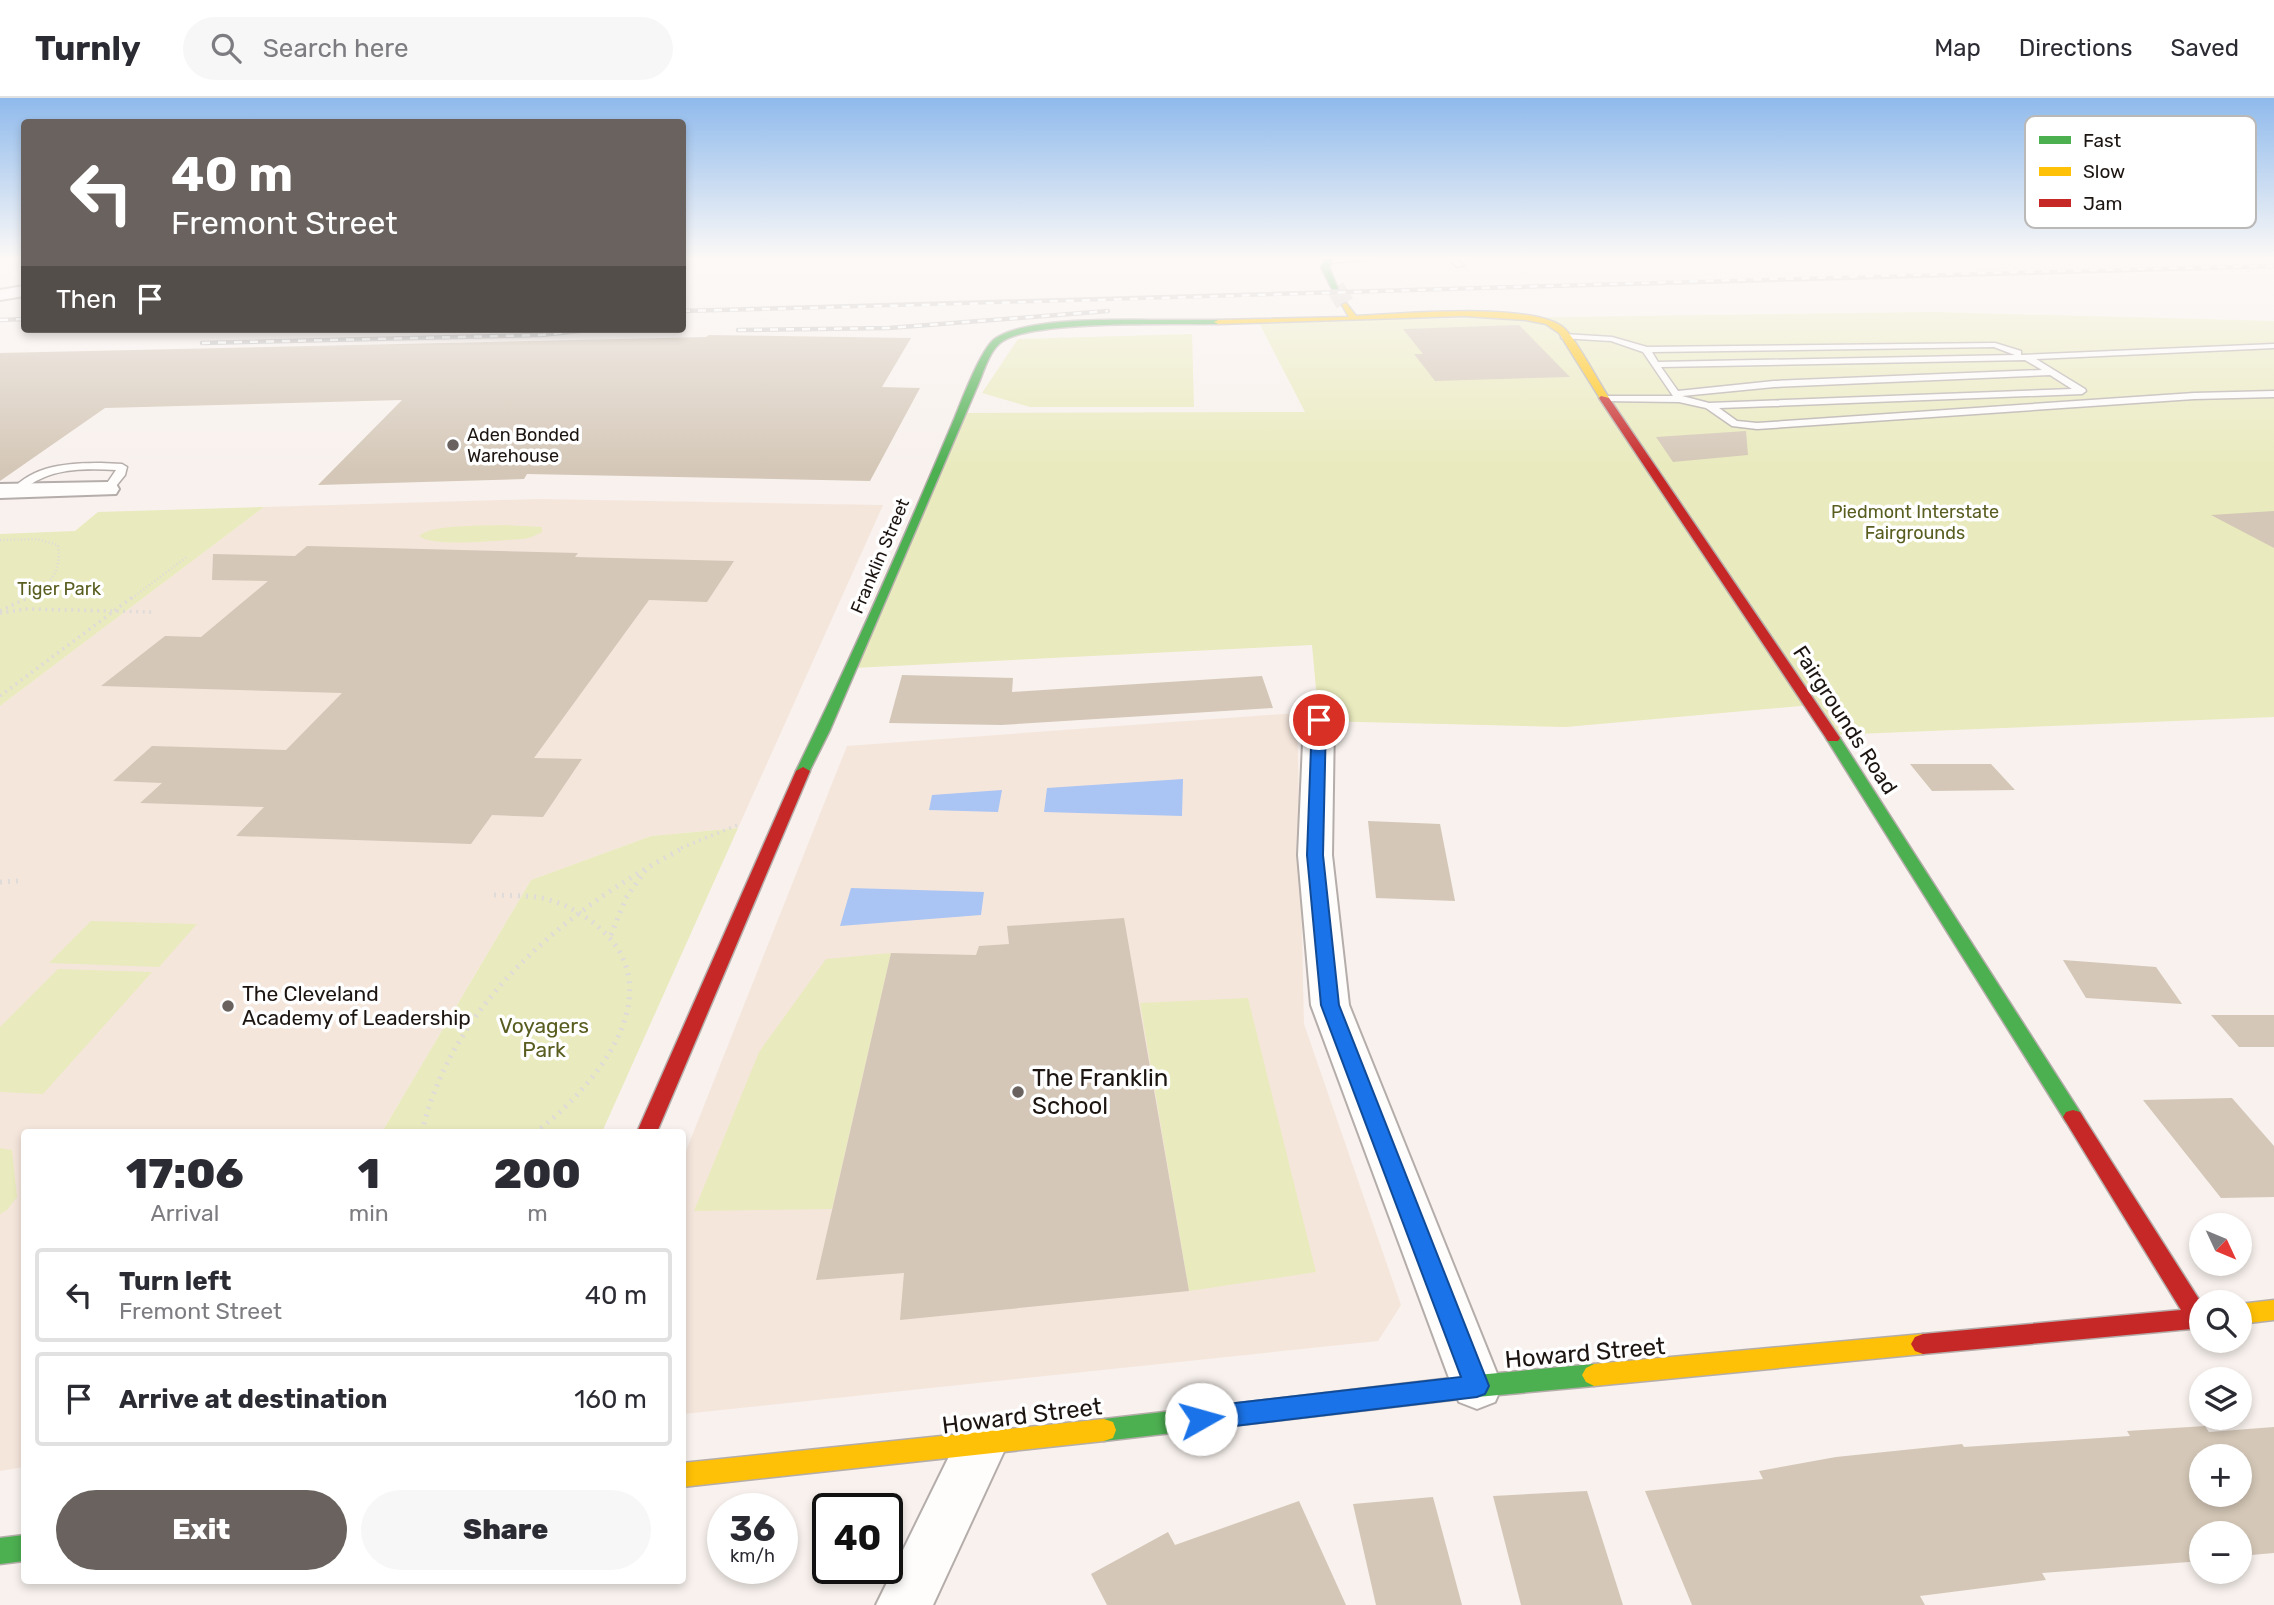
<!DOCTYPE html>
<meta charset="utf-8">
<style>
body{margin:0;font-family:Rubik,sans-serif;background:#f7f7f7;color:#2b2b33;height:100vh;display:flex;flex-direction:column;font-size:26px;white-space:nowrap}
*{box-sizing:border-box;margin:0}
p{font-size:23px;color:#7c7c81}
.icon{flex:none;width:38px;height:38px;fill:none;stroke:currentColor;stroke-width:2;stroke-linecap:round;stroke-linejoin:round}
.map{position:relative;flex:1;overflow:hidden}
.sheet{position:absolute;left:21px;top:1031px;width:665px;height:455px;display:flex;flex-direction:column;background:#fff;border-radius:7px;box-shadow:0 4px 10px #0003}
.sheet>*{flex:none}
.hud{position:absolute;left:21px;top:21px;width:665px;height:214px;border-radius:7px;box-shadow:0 4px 10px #0003;background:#69625e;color:#fff;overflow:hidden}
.needle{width:46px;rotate:134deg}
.buttons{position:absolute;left:2189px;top:1115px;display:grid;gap:14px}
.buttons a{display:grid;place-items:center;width:63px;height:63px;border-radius:50%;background:#fff;box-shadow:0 4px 10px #0003;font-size:35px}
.speed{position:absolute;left:707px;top:1395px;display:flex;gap:14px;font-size:35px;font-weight:700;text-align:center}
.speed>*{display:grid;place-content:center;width:91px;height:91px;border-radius:50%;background:#fff;box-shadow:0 4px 10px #0003;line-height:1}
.speed small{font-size:18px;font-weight:400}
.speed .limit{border:4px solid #111;border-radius:10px;background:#fff;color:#111}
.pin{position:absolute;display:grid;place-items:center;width:60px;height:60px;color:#fff;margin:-30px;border:4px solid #fff;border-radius:50%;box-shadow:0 2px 7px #0007}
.me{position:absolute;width:77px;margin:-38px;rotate:83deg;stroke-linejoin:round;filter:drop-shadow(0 0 5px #0008)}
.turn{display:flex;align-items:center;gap:24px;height:147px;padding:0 35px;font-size:32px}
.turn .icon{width:91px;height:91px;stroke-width:2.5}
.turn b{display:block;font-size:49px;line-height:60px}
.then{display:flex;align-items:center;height:66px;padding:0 35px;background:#0003;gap:14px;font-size:26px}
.eta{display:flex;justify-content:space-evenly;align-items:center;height:119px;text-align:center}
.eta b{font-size:42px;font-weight:800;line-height:49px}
.button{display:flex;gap:14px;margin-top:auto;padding:14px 35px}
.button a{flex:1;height:80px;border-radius:42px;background:#69625e;color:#fff;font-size:28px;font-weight:800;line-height:80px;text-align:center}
.button a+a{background:#f7f7f7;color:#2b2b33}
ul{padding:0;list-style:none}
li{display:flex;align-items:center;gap:21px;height:94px;margin:0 14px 10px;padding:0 21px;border:4px solid #e1e1e2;border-radius:7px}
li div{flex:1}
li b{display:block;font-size:26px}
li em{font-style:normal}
header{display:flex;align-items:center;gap:42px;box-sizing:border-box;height:98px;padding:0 35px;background:#fff;border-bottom:2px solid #e1e1e2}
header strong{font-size:33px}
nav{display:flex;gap:38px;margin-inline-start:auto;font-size:24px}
.search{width:490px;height:63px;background:#f7f7f7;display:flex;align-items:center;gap:18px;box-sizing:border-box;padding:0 24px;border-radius:38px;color:#7c7c81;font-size:26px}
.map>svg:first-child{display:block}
</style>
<header>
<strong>Turnly</strong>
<div class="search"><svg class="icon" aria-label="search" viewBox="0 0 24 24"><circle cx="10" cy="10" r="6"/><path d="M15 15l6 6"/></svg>Search here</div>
<nav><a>Map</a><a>Directions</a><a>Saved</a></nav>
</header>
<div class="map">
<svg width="2274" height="1507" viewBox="0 0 2274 1507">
<rect width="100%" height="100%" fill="#f8f1ed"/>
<path fill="#f5e6dc" d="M539,401L883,407L738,730L651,738L531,782L382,1034H24V1369L0,1373V608L264,409Z
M1297,615L1304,926L1401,1207L1378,1243L683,1316L682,1063L847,648Z"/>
<path fill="#e9eabd" d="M1933,214L2274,223V619L1831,637L1812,607L1566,629L1319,623L1312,547L853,570L961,315L1305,314L1258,223Z
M1192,236L1194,309H1030L982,295L1018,241Z
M264,409L0,608V436L75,433L98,414Z
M503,427L542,429V434C536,437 529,441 522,441C500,442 435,450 419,438C433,426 483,428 503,427Z
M738,730L602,1034H382L531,782L651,738Z
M91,823L197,826L159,869L49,865Z
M891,855L832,1111L694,1113L759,954L826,861Z
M58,871L152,874L43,996L0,994V929Z
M1248,900L1316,1174L1189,1193L1140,905Z
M0,1050L12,1052L17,1099L7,1112L0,1116Z"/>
<path fill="#aac4f3" d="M1183,681L1182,718L1044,714L1047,690Z
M1002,692L998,714L929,712L932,697Z
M851,790L984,794L981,817L840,828Z"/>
<path fill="#d4c7b7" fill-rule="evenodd" d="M1519,227L1570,279L1435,283L1414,256H1423L1403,231Z
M709,237L911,240L882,289L920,290L870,383L527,376L524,381L318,387L402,302L105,310L0,383V255L706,239Z
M1746,333L1748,357L1673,364L1656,339Z
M2274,413V450L2211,417Z
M307,448L578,455L575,459L734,463L707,504L649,502L534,660L582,661L543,719L492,717L471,746L236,738L264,709L140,705L162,685L113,683L152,648L286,652L342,595L101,588L165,538L201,539L268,483L212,482L213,456L295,458Z
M902,577L1013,580L1012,594L1262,578L1273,610L1001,627L889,625Z
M1910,666H1991L2015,692L1932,693Z
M1368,723L1440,726L1455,803L1376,800Z
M1124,820L1189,1193L900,1222L904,1175L816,1182L891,855L976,857L979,848L1009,846L1007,828Z
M2063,862L2156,869L2182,906L2086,900Z
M2211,917H2274V949H2239Z
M2232,1000L2274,1048V1099L2221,1100L2143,1002Z
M2205,1328L2209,1334L2274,1329V1455L2240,1458V1435H2202V1463L2042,1475L2046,1482L1920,1498L1925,1507H1692L1645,1393L1763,1381L1759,1373L1836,1359L1962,1346L1964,1349L2130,1338L2127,1333ZM2202,1358H2240V1396H2202Z
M1587,1393L1623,1507H1521L1493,1398Z
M1433,1399L1462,1507H1376L1353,1406Z
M1299,1403L1346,1507H1107L1091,1476L1168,1434L1175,1447Z"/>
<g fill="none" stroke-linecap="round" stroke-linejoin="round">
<path stroke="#d7d0cc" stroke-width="19" stroke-dasharray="19 10" stroke-linecap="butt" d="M1335,189L1346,207"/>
<defs>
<path id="lane" d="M1327,161H1371L1328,165L1324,163Z
M1448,161H1456L1464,167L1457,169Z
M1564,236L1612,239L1647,249L1995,245L2021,253V257L2274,246V250L2036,261L2085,291L2086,293L2082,296L1719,310L1737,323L1757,325L2194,295L2274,293V299L2194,301L1757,331L1732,328L1706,310L1679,304L1603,303L1601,301L1606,298H1673L1643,254L1611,243L1561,240ZM1994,249L2015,257L1658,264L1652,254ZM2025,262L2042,272L1774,283L1678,293L1661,269ZM2050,277L2072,291L1709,305L1682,298L1774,289Z
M101,365L122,366L127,369L125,377L112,393L103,391L116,372C81,370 46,370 20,395L11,393C33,367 68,365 101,365Z"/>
<path id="street" d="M24,188V198L0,202V192Z
M108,384L116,386L119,391L116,396L0,400V386Z
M1319,614L1329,617L1334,623L1332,757L1349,907L1502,1288L1495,1304L1477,1311L1459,1304L1452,1288L1311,907L1298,757L1304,623L1309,617Z
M981,1323L999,1330L1007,1347L933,1507H876L963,1330Z"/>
<path id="fast" d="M1326,161H1333L1329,169L1338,191H1332L1321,169Z
M1169,222H1218L1222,224L1218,226C1179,227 1023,221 999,246C988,256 983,276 977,289L830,632L808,676H798L796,673C853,557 905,438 955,319C962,302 982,248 996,240C1030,218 1127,222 1169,222Z
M1833,636L1840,640L2080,1014L2083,1019L2080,1024L2073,1026L2066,1024L1826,640Z
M1594,1266L1602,1270L1606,1277L1602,1284L1594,1288L1477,1299L1104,1343L1095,1340L1092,1332L1095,1324L1104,1321L1477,1277Z
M24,1437V1463L0,1466V1440Z"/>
<path id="slow" d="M1346,205L1356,218C1399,216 1535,203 1565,231C1577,243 1598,283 1609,300L1601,302L1559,235L1546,226L1526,222L1464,218L1218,226L1214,224L1218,222L1349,219L1342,207Z
M2274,1202V1222L2240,1226V1206Z
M1923,1236L1931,1239L1935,1246L1931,1253L1923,1256L1594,1288L1586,1284L1582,1277L1586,1270L1594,1266Z
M1104,1321L1113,1324L1116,1332L1113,1340L1104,1343L682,1389V1365Z"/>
<path id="jam" d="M1601,298L1609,300L1840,640L1838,643H1828L1826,640L1599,300Z
M803,669L810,673L657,1034H637L796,673Z
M2073,1012L2080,1014L2202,1206V1230L1923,1256L1915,1253L1911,1246L1915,1239L1923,1236L2181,1212L2063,1019L2066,1014Z"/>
</defs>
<use href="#lane" stroke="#b4adaa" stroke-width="3"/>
<use href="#street" stroke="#b4adaa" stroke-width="4"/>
<use href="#fast" stroke="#b4adaa" stroke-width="3"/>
<use href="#slow" stroke="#b4adaa" stroke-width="3"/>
<use href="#jam" stroke="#b4adaa" stroke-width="3"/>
<path stroke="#dedbd9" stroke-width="2.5" stroke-dasharray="1 2.5" stroke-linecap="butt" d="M0,442L37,441L58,447C62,473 50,488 27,500
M132,500L188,458"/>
<path stroke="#dedbd9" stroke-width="3.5" stroke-dasharray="2 4.5" stroke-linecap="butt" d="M0,513L31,498
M0,515L27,511L153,514
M0,598L134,498
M681,750L740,726"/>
<path stroke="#dedbd9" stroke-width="5" stroke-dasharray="2 6" stroke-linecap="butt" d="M0,784L18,783
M494,797C510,798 527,797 542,800C568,806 589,819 607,837C669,903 590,993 536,1034
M611,837L626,800L647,770
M422,1034C452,903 571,808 685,749"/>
<use href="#lane" fill="#fefdfc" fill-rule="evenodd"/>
<use href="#street" fill="#fefdfc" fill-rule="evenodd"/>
<use href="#fast" fill="#4caf50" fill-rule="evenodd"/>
<use href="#slow" fill="#ffc107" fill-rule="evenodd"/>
<use href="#jam" fill="#c62828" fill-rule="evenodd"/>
<defs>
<path id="rail" d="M682,213C1213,201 1743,179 2274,168
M0,222L24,221
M738,232L889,230L1108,213
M202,245L541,237L599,231"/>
</defs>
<use href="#rail" stroke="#c1bfbd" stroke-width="4.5"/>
<use href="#rail" stroke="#fff" stroke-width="2.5" stroke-dasharray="8" stroke-linecap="butt"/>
</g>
<linearGradient id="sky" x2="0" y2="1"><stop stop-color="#8fbaec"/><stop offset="0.43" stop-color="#fcf9f7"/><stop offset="1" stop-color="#fcf9f7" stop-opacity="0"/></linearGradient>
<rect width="2274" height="372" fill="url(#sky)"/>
<path fill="#1a73e8" stroke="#114b97" stroke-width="2" d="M1319,618L1326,622L1323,757L1339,907L1489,1288L1485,1296L1477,1299L1201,1332L1193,1329L1189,1321L1193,1313L1201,1309L1461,1279L1321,907L1307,757L1312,622Z"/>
<g fill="#69625e" stroke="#fff" stroke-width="2.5">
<circle cx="453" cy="347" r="7"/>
<circle cx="228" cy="908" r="7"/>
<circle cx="1018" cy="994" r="7"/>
</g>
<g text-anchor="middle" stroke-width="7" stroke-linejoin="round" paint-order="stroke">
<g font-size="18" fill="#1c1511" stroke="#fff" text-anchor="start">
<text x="467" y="343">Aden Bonded<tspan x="467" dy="21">Warehouse</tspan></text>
</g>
<g font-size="18" fill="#595d1f" stroke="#fff">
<text x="1915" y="420">Piedmont Interstate<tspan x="1915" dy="21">Fairgrounds</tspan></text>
<text x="59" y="497">Tiger Park</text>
</g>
<g font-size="18" fill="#1c1511" stroke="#fff">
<text transform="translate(880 458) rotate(-67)" y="6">Franklin Street</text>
</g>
<g font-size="21" fill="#1c1511" stroke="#fff">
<text transform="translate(1845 622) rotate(57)" y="7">Fairgrounds Road</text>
</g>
<g font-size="21" fill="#1c1511" stroke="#fff" text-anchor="start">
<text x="242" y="903">The Cleveland<tspan x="242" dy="24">Academy of Leadership</tspan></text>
</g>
<g font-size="21" fill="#595d1f" stroke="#fff">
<text x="544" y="935">Voyagers<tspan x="544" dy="24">Park</tspan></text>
</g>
<g font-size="24" fill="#1c1511" stroke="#fff" text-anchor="start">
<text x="1032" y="988">The Franklin<tspan x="1032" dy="28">School</tspan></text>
</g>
<g font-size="24" fill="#1c1511" stroke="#fff">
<text transform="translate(1585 1255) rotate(-5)" y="8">Howard Street</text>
<text transform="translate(1022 1318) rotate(-7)" y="8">Howard Street</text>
</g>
</g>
<rect x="2025" y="18" width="231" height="112" rx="10" fill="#fff" stroke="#bbb9b8" stroke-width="2"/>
<rect x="2039" y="38" width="32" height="8" fill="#4caf50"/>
<rect x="2039" y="69" width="32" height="9" fill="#ffc107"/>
<rect x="2039" y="101" width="32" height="8" fill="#c62828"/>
<g font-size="19" fill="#1c1511">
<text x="2083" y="49">Fast</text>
<text x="2083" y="80">Slow</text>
<text x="2083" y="112">Jam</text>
</g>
</svg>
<div class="buttons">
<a><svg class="needle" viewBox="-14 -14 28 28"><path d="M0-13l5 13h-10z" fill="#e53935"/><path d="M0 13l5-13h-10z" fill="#7c7c81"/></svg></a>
<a><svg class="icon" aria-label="search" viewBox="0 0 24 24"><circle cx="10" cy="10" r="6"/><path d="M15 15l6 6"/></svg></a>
<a><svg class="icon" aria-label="layers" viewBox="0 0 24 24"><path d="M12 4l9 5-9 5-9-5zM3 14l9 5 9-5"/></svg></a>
<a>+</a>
<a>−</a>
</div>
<div class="speed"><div>36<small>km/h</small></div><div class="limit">40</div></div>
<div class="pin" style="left:1319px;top:622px;background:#d93025"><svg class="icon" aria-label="arrive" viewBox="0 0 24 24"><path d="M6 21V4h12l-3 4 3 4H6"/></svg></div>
<svg class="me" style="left:1201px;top:1321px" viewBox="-20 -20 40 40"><circle r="19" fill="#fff"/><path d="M0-13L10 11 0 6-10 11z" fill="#1a73e8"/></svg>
<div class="hud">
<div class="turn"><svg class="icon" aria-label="left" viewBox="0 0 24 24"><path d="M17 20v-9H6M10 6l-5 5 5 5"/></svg><div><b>40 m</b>Fremont Street</div></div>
<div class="then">Then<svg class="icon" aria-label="arrive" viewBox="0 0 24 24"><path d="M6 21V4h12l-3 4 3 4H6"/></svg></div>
</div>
<section class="sheet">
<div class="eta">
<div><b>17:06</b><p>Arrival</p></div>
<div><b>1</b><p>min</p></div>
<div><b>200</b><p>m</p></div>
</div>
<ul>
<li><svg class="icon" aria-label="left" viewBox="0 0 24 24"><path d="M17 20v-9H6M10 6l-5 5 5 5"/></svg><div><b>Turn left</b><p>Fremont Street</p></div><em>40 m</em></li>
<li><svg class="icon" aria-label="arrive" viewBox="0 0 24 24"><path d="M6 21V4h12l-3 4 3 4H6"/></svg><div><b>Arrive at destination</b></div><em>160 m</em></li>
</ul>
<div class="button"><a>Exit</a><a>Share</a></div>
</section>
</div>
